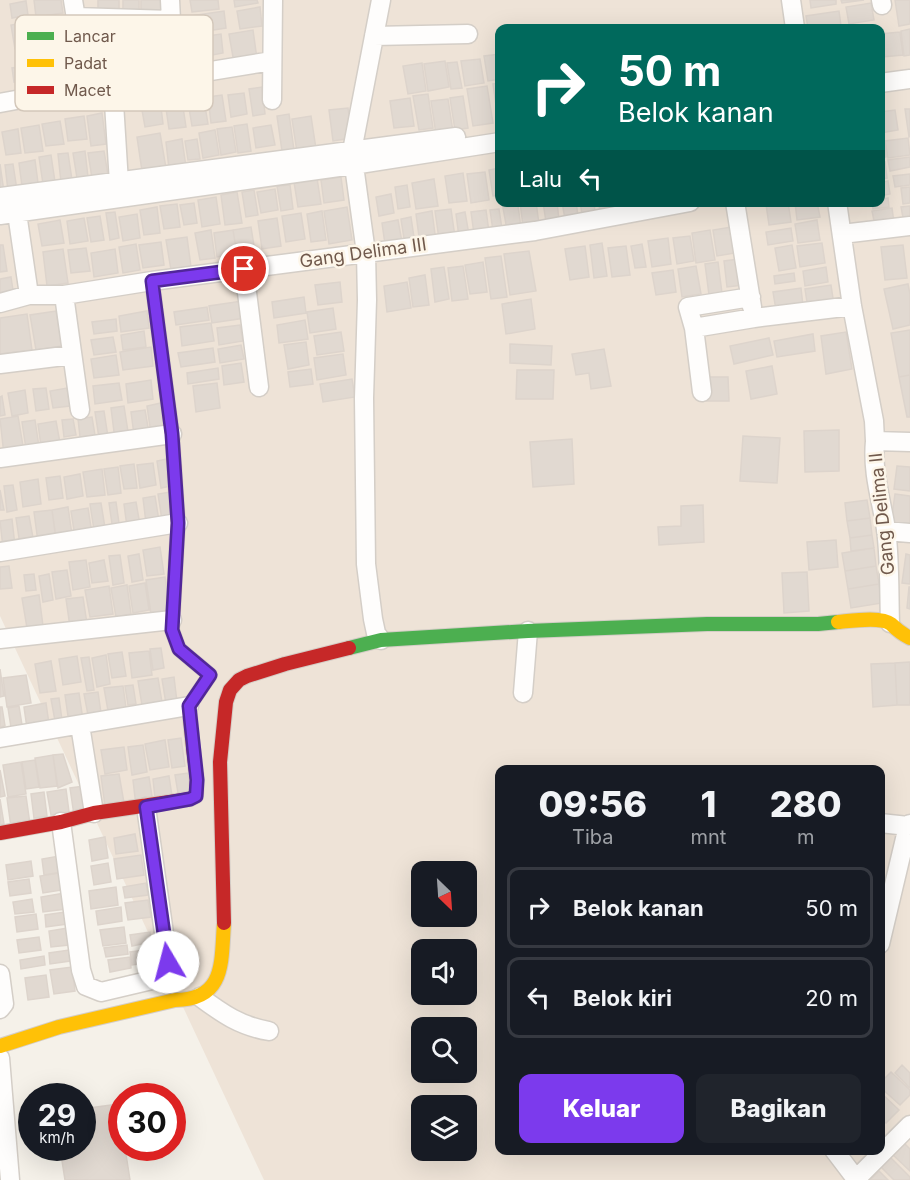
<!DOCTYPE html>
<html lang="id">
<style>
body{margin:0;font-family:Inter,sans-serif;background:#20242c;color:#f1f3f6;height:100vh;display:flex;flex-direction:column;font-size:22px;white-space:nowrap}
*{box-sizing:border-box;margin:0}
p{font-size:20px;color:#9ea1a6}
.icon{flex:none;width:33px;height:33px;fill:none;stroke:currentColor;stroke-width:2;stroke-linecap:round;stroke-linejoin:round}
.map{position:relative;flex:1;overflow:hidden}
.side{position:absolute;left:495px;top:765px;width:390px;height:390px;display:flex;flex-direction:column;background:#171b24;border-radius:12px;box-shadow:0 6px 24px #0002}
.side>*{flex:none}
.top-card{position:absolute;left:495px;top:24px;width:390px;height:183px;border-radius:12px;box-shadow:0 6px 24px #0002;background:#00695c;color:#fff;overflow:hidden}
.needle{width:39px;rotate:155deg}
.controls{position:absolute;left:411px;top:861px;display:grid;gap:12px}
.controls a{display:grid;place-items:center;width:66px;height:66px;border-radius:12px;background:#171b24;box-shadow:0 6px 24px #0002;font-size:30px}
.speed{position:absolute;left:18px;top:1083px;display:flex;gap:12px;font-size:30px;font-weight:700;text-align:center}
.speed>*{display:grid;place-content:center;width:78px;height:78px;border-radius:50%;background:#171b24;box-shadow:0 6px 24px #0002;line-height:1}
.speed small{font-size:15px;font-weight:400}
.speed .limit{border:9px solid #d22;background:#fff;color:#111}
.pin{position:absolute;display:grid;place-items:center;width:51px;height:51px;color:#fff;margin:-26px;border:3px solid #fff;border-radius:50%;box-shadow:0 2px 6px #0007}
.me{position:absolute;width:66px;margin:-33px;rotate:352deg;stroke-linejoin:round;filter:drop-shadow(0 0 4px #0008)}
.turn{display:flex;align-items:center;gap:21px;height:126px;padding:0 24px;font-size:27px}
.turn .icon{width:78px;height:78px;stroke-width:2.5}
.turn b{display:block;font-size:42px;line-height:51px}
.then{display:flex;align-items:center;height:57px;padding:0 24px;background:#0003;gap:12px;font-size:22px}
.eta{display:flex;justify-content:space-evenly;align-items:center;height:102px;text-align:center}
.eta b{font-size:36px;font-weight:800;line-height:42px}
.button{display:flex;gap:12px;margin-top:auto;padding:12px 24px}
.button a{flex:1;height:69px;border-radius:12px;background:#7c3aed;color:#fff;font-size:24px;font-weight:800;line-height:69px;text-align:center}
.button a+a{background:#20242c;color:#f1f3f6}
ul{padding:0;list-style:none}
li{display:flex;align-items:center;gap:18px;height:81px;margin:0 12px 9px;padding:0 12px;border:3px solid #363941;border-radius:12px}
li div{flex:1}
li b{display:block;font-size:22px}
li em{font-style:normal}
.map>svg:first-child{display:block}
</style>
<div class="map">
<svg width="910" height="1180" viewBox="0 0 910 1180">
<rect width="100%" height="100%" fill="#f5f1e9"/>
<path fill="#eee3d7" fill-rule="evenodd" d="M0,0H910V1180H264L0,616ZM500,28H880V202H500ZM500,770H880V1150H500ZM422,872H466V916H422ZM422,950H466V994H422ZM422,1028H466V1072H422ZM422,1106H466V1150H422Z"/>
<path fill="#e1d9d1" stroke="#ddd4cc" stroke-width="1.5" d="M34,0H61L63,13L36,17Z
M98,0H119V15H98Z
M123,0H139V16H123Z
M141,0H165V16L141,17Z
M190,0H218L219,9L192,12Z
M234,0H257L258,3L235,7Z
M810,0H836V4L811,8Z
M841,0H864L842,3Z
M895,0H910V24L899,26Z
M26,1L28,15L12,18L10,4Z
M871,3L874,20L849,24L846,7Z
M260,7L262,26L240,29L237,11Z
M224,11L226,28L194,33L191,16Z
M839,11L841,26L808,28L806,16Z
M29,22L33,46L15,49L11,25Z
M910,29V55L904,56L901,31Z
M253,30L257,59L234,63L229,34Z
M900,32L903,55L882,57L880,34Z
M221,34L223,53L196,58L193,38Z
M500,54V79L488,81L484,56Z
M480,59L484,83L465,86L461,61Z
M445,61L449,87L428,91L424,64Z
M457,62L462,88L451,89L447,63Z
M422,63L426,91L408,94L403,66Z
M33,65L35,78L14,82L12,68Z
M500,83V119H498L493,84Z
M487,86L493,123L473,126L467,89Z
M262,87L265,114L253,116L249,89Z
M244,93L247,114L231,117L228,95Z
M428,94L433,128L419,130L413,96Z
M222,95L226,121L211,123L208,97Z
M463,96L468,128L455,130L450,98Z
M410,98L414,126L394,128L390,101Z
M448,99L453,132L436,134L431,101Z
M182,100L186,127L169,129L165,102Z
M204,100L208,124L192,126L188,102Z
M161,107L163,124L145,127L142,110Z
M348,108L352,138L333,141L329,110Z
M905,109H910V136L909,137Z
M895,110L898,130L880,133V112Z
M102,113L106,144L91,146L87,116Z
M289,114L294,150L282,151L277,116Z
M84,116L87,139L68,141L65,119Z
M311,116L316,149L297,152L292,119Z
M60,121L64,144L46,146L42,124Z
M247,124L251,151L238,153L234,126Z
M39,125L43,151L25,153L21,128Z
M271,125L275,145L256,148L253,128Z
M232,127L236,152L221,155L217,129Z
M18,129L21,153L6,155L2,132Z
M215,130L219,155L203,158L199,133Z
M160,133L166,168L142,171L137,137Z
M908,138L910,155L888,158L885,141Z
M182,139L186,167L169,169L166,142Z
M197,139L200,159L188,160L185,141Z
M884,141L886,157L880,158V142Z
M85,151L88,177L77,178L73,153Z
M104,151L108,175L92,178L88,153Z
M68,153L72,180L61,182L58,154Z
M51,155L55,182L43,184L39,157Z
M910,157V167L890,171L888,160Z
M35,160L38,183L22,186L19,163Z
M885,162L887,178L880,179V163Z
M0,164L4,192L0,193Z
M13,164L17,190L8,191L5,165Z
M500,168V195L493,196L489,170Z
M485,172L489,200L471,203L467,174Z
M463,173L467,201L449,203L445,176Z
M910,174V185L895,187L893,176Z
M341,177L344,200L324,203L321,180Z
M317,178L321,204L298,207L294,182Z
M434,179L438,206L416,209L412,183Z
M888,181L890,194L880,196V183Z
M290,185L293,209L281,211L277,186Z
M407,185L410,207L398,209L395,187Z
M910,187V203L903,204L901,188Z
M275,189L278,210L261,213L257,192Z
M254,190L258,215L246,217L242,192Z
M237,192L242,223L225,225L221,195Z
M391,194L394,213L379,216L376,197Z
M216,197L220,224L202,227L198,200Z
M888,198L889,207L873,209L872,202H880V200Z
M520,202H536L539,224L523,226Z
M543,202H557L559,220L546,222Z
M562,202H576L578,216L565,219Z
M580,202H594L595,212L582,214Z
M599,202H619L621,211L600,214Z
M775,202H788L791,222L769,225L766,204Z
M795,202H817L820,217L797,220Z
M194,203L197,223L184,225L180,205Z
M177,204L180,227L164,229L160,206Z
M518,206L521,228L507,230L503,208Z
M910,206V222L904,223L901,207Z
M157,207L160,233L144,235L140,210Z
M347,207L352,240L329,244L324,211Z
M892,208L894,223L875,226L872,211Z
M451,209L455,237L439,239L435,211Z
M499,209L502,229L493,231L490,210Z
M486,210L489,232L474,234L471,212Z
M322,211L326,240L311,242L307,214Z
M432,211L436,242L420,244L416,214Z
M115,212L119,238L110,240L106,213Z
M465,212L469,235L459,237L456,214Z
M301,213L305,239L286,242L282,216Z
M137,214L140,238L123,241L119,217Z
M100,216L104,240L91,242L87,218Z
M411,217L415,244L405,245L401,219Z
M84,218L88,241L70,244L67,221Z
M277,218L281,246L262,249L258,221Z
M60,220L64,243L42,246L38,224Z
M398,220L402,242L385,244L382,223Z
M817,220L820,240L798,243L795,224Z
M251,227L255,252L237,254L233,230Z
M731,227L735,253L717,256L713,230Z
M791,228L793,241L768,245L766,232Z
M211,230L215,258L200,260L195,233Z
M233,230L237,254L217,257L214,233Z
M710,230L715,260L696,263L692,233Z
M690,236L694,261L677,264L673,238Z
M187,237L191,267L171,270L166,240Z
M668,238L671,264L652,267L648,241Z
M161,242L164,265L143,268L139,245Z
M602,243L607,276L594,278L590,245Z
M822,243L825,263L800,267L797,246Z
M136,244L140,270L123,273L119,247Z
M642,244L646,267L635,268L631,246Z
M0,245H3L7,271L0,272Z
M792,245L796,268L779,271L775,248Z
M903,245L907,278L885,280L881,247Z
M585,246L589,277L570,280L565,249Z
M626,246L630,275L612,277L608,248Z
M86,248L90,271L71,273L68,250Z
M63,249L68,283L47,286L43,252Z
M115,249L118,273L94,277L91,253Z
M529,251L536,291L510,295L504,254Z
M501,256L507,297L491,299L485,258Z
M739,259L743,285L727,287L724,261Z
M483,262L487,292L470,294L465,265Z
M718,262L722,293L709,295L705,264Z
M463,266L468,299L452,301L448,268Z
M696,266L701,294L682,297L678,269Z
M444,267L449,299L435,302L431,269Z
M826,267L828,282L805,286L803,271Z
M673,270L676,292L656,295L652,273Z
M794,273L795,281L775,284L774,276Z
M425,275L429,305L413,307L409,278Z
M11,277L14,297L0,300V279Z
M340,282L342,302L318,305L315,285Z
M407,282L411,308L387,312L384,286Z
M908,284L910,294V325L893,329L884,289Z
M831,285L834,305L808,309L805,289Z
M801,288L803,306L776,310L773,292Z
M304,297L306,313L274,318L272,302Z
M531,299L535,329L506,334L502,304Z
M242,301L245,318L212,323L209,306Z
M207,307L209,320L176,325L174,312Z
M333,308L336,329L310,333L307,312Z
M56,311L62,346L36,350L30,315Z
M147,311L149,328L121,332L119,316Z
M27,314L32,350L0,354V318Z
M116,319L117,331L94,334L92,322Z
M305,320L308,339L279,343L277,325Z
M211,323L214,341L182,346L180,327Z
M240,325L243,341L219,345L217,328Z
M910,330V375L899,377L891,333Z
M144,331L146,347L123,350L121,335Z
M341,332L344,351L317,355L314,336Z
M846,332L852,369L826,374L821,336Z
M813,334L815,351L777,357L774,341Z
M113,337L116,352L94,355L91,340Z
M769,338L773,355L734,364L730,346Z
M306,342L309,365L288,369L284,345Z
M510,344L552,346L551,365L510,363Z
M241,345L244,359L220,363L218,349Z
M151,347L153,366L123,370L120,352Z
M213,348L215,362L181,367L178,353Z
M604,349L611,386L591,389L589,373L576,375L572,354Z
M343,354L346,375L317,380L314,358Z
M116,355L119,375L94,378L91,359Z
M241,363L244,382L224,385L222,366Z
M772,366L777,394L751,399L746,371Z
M218,368L219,379L188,384L187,373Z
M311,369L313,384L290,387L288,372Z
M517,370H554L553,399H516Z
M910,375V417H907L899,377Z
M705,377H728L729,401H706Z
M352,379L355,397L323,402L320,384Z
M151,380L153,399L128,403L126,384Z
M119,383L122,400L95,404L93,386Z
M217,383L220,408L196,412L193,386Z
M46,388L49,409L36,411L33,389Z
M67,388L70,406L53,408L50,391Z
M25,390L28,413L12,416L8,393Z
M2,396L5,415L0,416V397Z
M161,403L165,432L151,434L147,406Z
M124,406L129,438L115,440L111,408Z
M145,410L149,433L134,435L131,412Z
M104,411L108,437L99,438L95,412Z
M18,416L24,452L4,455L0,419Z
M92,417L95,435L80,437L78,419Z
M73,419L76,435L64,437L62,420Z
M35,420L39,447L26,449L22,422Z
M56,421L60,443L41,446L38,424Z
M839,430V471L805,472L804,431Z
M743,436L780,438L777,483L740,481Z
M572,439L574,484L533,487L530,442Z
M167,459L171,486L161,488L157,461Z
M153,463L156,485L140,488L137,465Z
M134,464L137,488L124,489L120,466Z
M897,466L910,467V491L894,489Z
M118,467L121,493L108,495L104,469Z
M102,469L105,495L87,497L83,472Z
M80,474L83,496L67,499L64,477Z
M60,476L63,498L49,500L46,478Z
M38,479L41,504L23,507L20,482Z
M13,485L17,510L7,512L4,486Z
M0,490L4,510H0Z
M170,492L174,518L162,520L158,494Z
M895,494L910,496V525L891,523Z
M155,496L159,521L146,523L143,498Z
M867,500L870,518L847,521L845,503Z
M116,502L120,530L113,531L109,503Z
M136,502L140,525L127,527L124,504Z
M101,503L106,534L95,536L90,504Z
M703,505L704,542L659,545L658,527L681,526V506Z
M68,507L72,535L56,538L52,510Z
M88,508L92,534L75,537L71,511Z
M52,510L56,540L38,542L34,512Z
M29,516L34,543L20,545L16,518Z
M870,518L872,535L850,538L847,521Z
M12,519L15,546L3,548L0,521Z
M872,535L874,548L851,551L850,538Z
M836,540L838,567L809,570L807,542Z
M160,547L164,574L147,576L143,550Z
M874,548L876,566L845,571L842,553Z
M139,554L143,580L132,582L128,556Z
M906,554L910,555V584L902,583Z
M120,555L124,583L113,585L109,556Z
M86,560L90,587L73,590L69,562Z
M104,560L108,581L92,583L89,563Z
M9,566L12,588L0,589V567Z
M876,566L879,584L848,589L845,571Z
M67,570L71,596L56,599L52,572Z
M807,572L809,611L784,613L782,573Z
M34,574L36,590L26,591L24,575Z
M49,574L53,600L43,602L39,576Z
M165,577L170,611L151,614L146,580Z
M145,583L149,610L133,613L129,586Z
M879,584L882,603L851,608L848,589Z
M127,585L131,614L116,617L111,588Z
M109,586L113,614L90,617L85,590Z
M909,587H910V609L907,608Z
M39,595L43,626L27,628L22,598Z
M83,597L87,624L70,627L66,599Z
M161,648L164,668L153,670L150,649Z
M149,651L152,675L132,678L129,653Z
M122,652L126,676L112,678L108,654Z
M106,655L110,684L97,687L92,658Z
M77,656L81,682L63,685L59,659Z
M89,657L94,690L87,691L81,658Z
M51,661L56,691L40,693L35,664Z
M910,662V705H897L895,663Z
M895,663L897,705L873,707L871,664Z
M0,669L4,696L0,697Z
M26,675L31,703L7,707L3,678Z
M174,677L177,702L166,704L162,679Z
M158,678L162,702L142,705L138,681Z
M133,685L136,704L128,705L125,686Z
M123,686L126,708L108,711L104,688Z
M98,692L101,713L88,715L84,694Z
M79,693L83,720L69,723L65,695Z
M59,698L62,720L55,721L51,699Z
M46,703L49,724L27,728L24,707Z
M19,706L22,725L11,727L8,708Z
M0,707H2L5,726L0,727Z
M181,738L185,766L172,768L168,740Z
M165,740L169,767L150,770L145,744Z
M143,745L147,772L132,775L128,747Z
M124,747L127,770L105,774L101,750Z
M63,754L72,782L58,788L53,755Z
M53,755L57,786L40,788L35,758Z
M35,760L39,787L26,789L22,762Z
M21,762L26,794L8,797L3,765Z
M0,770L5,796L0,797Z
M188,773L190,791L178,793L175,775Z
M119,774L124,803L105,806L101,776Z
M169,776L172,796L155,798L153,779Z
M149,777L153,803L136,806L133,780Z
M84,786L87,812L74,815L70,788Z
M66,789L69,812L51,815L47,792Z
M44,792L47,816L34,818L31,794Z
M26,796L30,824L11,827L7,798Z
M0,799L4,824L0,825Z
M135,834L138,851L116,854L114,838Z
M105,837L108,858L92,861L89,840Z
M141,855L144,875L117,879L114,859Z
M59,856L62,872L44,875L42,859Z
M31,861L33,876L8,880L6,865Z
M108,863L111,882L94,885L91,866Z
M59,873L62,890L43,893L40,876Z
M29,879L31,893L10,896L8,882Z
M146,883L148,895L125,898L123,887Z
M116,887L118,905L91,909L89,891Z
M64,893L66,909L43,912L41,897Z
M32,899L34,912L15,914L13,902Z
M148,900L151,917L128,920L125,903Z
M121,907L122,921L98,925L96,911Z
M65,912L67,924L46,927L45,915Z
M36,914L38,929L17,932L15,917Z
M124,927L126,943L103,946L100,930Z
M67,928L69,945L51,947L49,931Z
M150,932L151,942L132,946L130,935Z
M39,937L41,950L19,953L17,940Z
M127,945L128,954L106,957L104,948Z
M153,949L155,962L132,965L130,952Z
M69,950L70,961L50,964L49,953Z
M44,956L45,965L21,969L20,960Z
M130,957L131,968L110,972L108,960Z
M72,967L75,991L54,994L50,970Z
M46,975L49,997L28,1000L25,978Z
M902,1065L910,1073V1088L895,1073Z
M891,1072L910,1090V1095L900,1105L880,1087V1083Z
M880,1092L899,1110L886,1123L880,1118Z
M118,1104L122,1124V1148H125L130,1180H65L60,1148H82V1109Z
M904,1143L910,1149V1171L892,1154Z
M890,1157L910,1177V1180H894L880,1166Z
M879,1171L888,1180H870Z"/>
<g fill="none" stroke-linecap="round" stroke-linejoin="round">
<defs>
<path id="street" d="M73,0L87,87
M170,0L171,20L180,76
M381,0L352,151L366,253L367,300L364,398L366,564L373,619L376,633L381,640
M791,0L795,28
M881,0L882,5
M76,17L171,20
M374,36L468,34
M880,83L910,79
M113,87L119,183
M272,100L273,0
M0,103L87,87H113L272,61
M0,197L456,137
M735,202L752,307
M837,202L852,306L874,421L875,441L910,442
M17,213L29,295
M0,215L353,165L500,142
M842,234L910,226
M244,269L259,387
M64,295L80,410
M0,303L29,295H64L152,281L535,231L690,202
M694,328L754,318L852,306
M0,364L72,355
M702,392L694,328L688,307L751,297
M875,441C872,472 881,499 886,529C890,559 889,592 890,623
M0,458L172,434
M886,531L910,533
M0,552L178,523
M0,639L172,620
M523,693L528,631
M80,725L94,813
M0,738L189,706
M61,822L81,970L86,986L101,992L152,980L161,974L168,961L146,807
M880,823L908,826L910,824
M880,944L908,826
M0,974L4,1004L0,1009
M200,997C223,1014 240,1026 269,1031
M0,1058L10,1180
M834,1150L856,1179
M855,1180L910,1125"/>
<path id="fast" d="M349,648L381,640L528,631L707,624H818L838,622"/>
<path id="slow" d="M152,281L172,434L178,523L172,630L179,649L210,675L189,706L193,747
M838,622C850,621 881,616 891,624C897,630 902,634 910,638
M0,1046L59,1027L175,1000C226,1000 221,961 224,923"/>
<path id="jam" d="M0,833L61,822L94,813L190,799L196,796L197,780L193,747
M224,923L220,762L226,702L230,690L239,680L247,676L285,664L349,648"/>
</defs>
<use href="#street" stroke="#d4cec7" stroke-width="21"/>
<use href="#fast" stroke="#d4cdc6" stroke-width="16"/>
<use href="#slow" stroke="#d4cdc6" stroke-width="16"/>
<use href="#jam" stroke="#d4cdc6" stroke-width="16"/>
<use href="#street" stroke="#fefdfc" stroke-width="18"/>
<use href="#fast" stroke="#4caf50" stroke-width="14"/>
<use href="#slow" stroke="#ffc107" stroke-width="14"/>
<use href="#jam" stroke="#c62828" stroke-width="14"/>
</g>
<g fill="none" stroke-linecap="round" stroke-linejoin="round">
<defs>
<path id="route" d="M168,962L146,807L190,799L196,796L197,780L189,706L210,675L179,649L172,630L178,523L172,434L152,281L244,269"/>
</defs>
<use href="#route" stroke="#51269a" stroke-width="15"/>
<use href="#route" stroke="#7c3aed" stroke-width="10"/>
</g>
<g text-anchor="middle" stroke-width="5" stroke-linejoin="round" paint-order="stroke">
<g font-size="18" fill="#70594c" stroke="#fdf6e9">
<text transform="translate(363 253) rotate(-8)" y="6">Gang Delima III</text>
<text transform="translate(882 514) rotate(-96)" y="6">Gang Delima II</text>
</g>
</g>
<rect x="15" y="15" width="198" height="96" rx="9" fill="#fdf6e9" stroke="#d3c7ba" stroke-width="1.5"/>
<rect x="27" y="32" width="27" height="8" fill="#4caf50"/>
<rect x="27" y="59" width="27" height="8" fill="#ffc107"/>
<rect x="27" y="86" width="27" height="8" fill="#c62828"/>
<g font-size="16" fill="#70594c">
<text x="64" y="42">Lancar</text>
<text x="64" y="69">Padat</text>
<text x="64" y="96">Macet</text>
</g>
</svg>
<div class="controls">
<a><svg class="needle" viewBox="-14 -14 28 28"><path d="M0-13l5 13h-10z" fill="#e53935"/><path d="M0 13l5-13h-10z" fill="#9ea1a6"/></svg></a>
<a><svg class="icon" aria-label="sound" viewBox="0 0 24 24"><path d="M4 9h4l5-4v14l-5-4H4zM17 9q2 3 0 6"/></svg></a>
<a><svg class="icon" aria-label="search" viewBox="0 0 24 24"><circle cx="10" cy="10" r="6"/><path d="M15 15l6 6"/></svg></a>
<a><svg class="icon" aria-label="layers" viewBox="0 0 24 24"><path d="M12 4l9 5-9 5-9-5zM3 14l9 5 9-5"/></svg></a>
</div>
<div class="speed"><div>29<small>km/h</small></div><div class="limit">30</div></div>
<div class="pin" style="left:244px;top:269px;background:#d93025"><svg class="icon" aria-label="arrive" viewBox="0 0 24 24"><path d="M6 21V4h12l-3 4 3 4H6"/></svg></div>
<svg class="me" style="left:168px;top:962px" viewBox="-20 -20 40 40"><circle r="19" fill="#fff"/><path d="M0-13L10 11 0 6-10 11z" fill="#7c3aed"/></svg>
<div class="top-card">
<div class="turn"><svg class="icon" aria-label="right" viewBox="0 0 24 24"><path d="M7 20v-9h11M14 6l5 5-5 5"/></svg><div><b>50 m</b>Belok kanan</div></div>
<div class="then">Lalu<svg class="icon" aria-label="left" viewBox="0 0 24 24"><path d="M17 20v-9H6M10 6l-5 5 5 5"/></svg></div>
</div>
<section class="side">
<div class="eta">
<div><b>09:56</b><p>Tiba</p></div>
<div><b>1</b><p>mnt</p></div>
<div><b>280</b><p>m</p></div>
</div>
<ul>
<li><svg class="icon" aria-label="right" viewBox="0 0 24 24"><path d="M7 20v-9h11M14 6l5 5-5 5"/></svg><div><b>Belok kanan</b></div><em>50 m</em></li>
<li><svg class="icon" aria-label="left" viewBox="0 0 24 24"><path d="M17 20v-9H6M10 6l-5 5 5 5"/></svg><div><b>Belok kiri</b></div><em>20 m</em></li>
</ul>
<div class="button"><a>Keluar</a><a>Bagikan</a></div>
</section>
</div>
